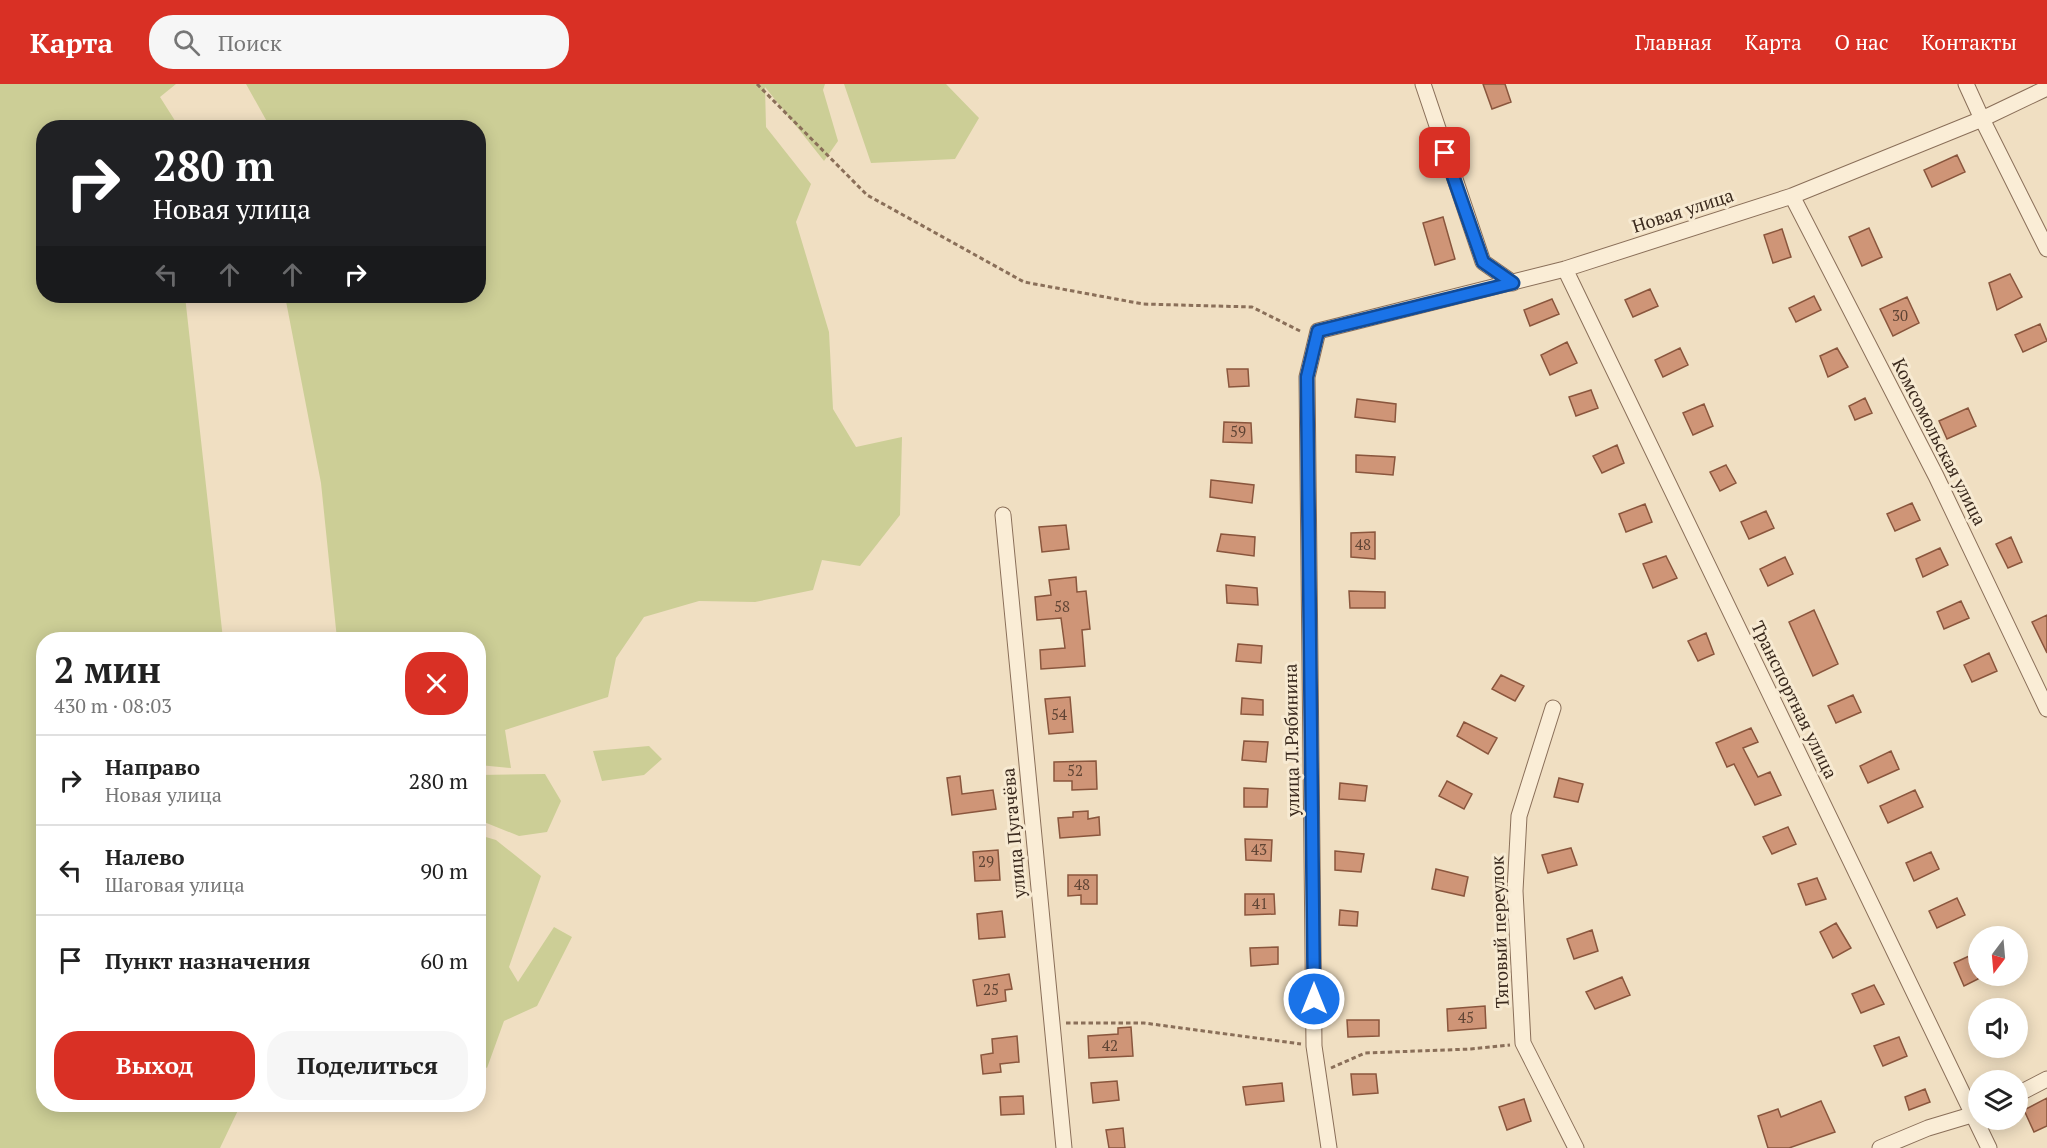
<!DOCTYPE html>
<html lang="ru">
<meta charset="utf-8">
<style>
body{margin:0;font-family:"PT Serif",serif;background:#f6f6f6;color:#222;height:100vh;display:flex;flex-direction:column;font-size:22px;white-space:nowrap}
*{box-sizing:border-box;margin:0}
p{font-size:20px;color:#767676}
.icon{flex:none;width:33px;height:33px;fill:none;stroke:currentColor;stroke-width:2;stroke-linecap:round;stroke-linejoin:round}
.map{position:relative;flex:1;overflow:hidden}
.details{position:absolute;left:36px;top:548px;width:450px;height:480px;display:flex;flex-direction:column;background:#fff;border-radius:24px;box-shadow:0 3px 15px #0003}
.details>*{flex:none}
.top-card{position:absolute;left:36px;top:36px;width:450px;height:183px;border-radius:24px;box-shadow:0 3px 15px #0003;background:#202124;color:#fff;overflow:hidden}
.needle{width:39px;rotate:196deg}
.fabs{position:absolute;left:1968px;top:842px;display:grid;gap:12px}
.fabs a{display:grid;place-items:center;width:60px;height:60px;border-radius:50%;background:#fff;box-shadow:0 3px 15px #0003;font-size:30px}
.pin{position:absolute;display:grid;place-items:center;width:51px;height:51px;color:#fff;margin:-26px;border-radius:12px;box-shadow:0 3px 9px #0006}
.me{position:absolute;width:66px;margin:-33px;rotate:0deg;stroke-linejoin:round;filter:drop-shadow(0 0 4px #0008)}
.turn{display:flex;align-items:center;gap:21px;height:126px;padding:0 18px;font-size:27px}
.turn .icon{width:78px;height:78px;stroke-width:2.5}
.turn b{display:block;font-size:42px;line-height:51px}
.lanes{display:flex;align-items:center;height:57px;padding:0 18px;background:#0003;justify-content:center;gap:30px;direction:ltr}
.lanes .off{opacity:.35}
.round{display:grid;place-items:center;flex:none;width:63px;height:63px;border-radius:24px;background:#f6f6f6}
.summary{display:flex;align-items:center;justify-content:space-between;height:102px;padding:0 18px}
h1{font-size:36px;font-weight:600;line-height:45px}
.primary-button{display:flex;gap:12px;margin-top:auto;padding:12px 18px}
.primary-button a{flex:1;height:69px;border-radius:24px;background:#d93025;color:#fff;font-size:24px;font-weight:600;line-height:69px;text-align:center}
.primary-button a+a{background:#f6f6f6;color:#222}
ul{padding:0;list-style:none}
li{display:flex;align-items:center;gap:18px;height:90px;padding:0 18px;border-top:2px solid #e0e0e0}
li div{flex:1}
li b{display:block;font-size:22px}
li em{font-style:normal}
header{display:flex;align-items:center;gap:36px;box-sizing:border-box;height:84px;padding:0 30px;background:#d93025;color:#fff}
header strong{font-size:28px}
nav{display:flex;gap:33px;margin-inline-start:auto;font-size:21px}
.search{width:420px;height:54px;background:#f6f6f6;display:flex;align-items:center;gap:15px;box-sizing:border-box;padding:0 21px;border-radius:24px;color:#767676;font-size:22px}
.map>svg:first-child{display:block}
</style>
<header>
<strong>Карта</strong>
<div class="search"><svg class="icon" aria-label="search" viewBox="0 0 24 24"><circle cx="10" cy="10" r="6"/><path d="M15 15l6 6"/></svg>Поиск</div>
<nav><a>Главная</a><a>Карта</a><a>О нас</a><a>Контакты</a></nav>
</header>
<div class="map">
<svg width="2047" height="1064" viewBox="0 0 2047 1064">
<rect width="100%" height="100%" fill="#f0dfc2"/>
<path fill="#ccce96" d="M0,0H176L160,13L179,43L44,44V212H185L223,555H44V1020H241L220,1064H0Z
M246,0H825L823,6L838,57L824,77L765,3L766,43L811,100L796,138L829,248L833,325L856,363L902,353L900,431L860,482L822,476L813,506L755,518L699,517L644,533L616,574L608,613L505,646L511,684L479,681L478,555H337L321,399L285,212H478V44L270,43Z
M844,0H946L979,34L955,75L871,79Z
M649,662L662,675L644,691L602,697L593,667Z
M545,690L561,717L547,748L519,752L479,736V691Z
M479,751L496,756L541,792L509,883L518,898L554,843L572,853L537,922L504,937L487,984L478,978Z"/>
<path fill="#cf9577" stroke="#8a563d" stroke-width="1.5" d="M1483,0H1505L1511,18L1492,25Z
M1957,71L1965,88L1932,103L1924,86Z
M1443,133L1455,175L1435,181L1423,139Z
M1869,144L1882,173L1862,182L1849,153Z
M1782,145L1791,173L1773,179L1764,151Z
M2010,190L2022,213L1997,226L1989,199Z
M1650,205L1658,222L1633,233L1625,216Z
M1814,212L1821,226L1796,238L1789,224Z
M1907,213L1919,239L1893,252L1880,225Z
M1552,215L1559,230L1530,242L1524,226Z
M2040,240L2047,257L2023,268L2015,251Z
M1567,258L1577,279L1550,291L1541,271Z
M1680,264L1688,281L1663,293L1655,276Z
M1837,264L1848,283L1828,293L1820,272Z
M1227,285H1248L1249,302L1229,303Z
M1591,306L1598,324L1576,332L1569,313Z
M1865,314L1872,329L1855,336L1849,322Z
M1357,315L1396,320L1395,338L1355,333Z
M1704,320L1713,342L1693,351L1683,329Z
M1968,324L1976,342L1947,355L1939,337Z
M1224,338L1251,339L1252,359L1223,358Z
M1617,361L1624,379L1602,389L1593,372Z
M1356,371L1395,373L1393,391L1356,388Z
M1726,381L1736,399L1720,407L1710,388Z
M1211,396L1254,401L1252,419L1210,413Z
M1912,419L1920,436L1895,447L1887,430Z
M1645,420L1652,438L1626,448L1619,430Z
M1766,427L1774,444L1749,455L1741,438Z
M1066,441L1069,465L1042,468L1039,443Z
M1375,448V475L1351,473V449Z
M1221,450L1255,453L1254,472L1217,467Z
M2011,453L2022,478L2008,484L1996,460Z
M1940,464L1948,481L1923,493L1916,475Z
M1666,472L1677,494L1653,504L1643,480Z
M1785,473L1793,490L1768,502L1760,485Z
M1076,493L1077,508L1086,507L1090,545L1082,546L1085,582L1041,585L1040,566L1065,564L1061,534L1037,536L1035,513L1051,511L1049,496Z
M1226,501L1257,504L1258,521L1227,519Z
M1349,507L1385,508V524H1350Z
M1961,517L1969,534L1944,545L1937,528Z
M1814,526L1838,580L1813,592L1789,538Z
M2047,531V569L2032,538Z
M1706,549L1714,570L1698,577L1688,557Z
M1238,560L1262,562L1261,579L1236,577Z
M1989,569L1997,587L1972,598L1964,581Z
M1501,591L1524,602L1515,617L1492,605Z
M1853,611L1861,628L1836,639L1828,622Z
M1070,613L1073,648L1049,650L1045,615Z
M1242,614L1263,616V631L1241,630Z
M1464,638L1497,654L1488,670L1457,652Z
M1751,644L1758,658L1743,664L1758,693L1770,688L1781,711L1755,721L1734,680L1727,683L1716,659Z
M1244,657L1268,658L1266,678L1242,676Z
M1891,667L1899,685L1868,699L1860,682Z
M1096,677L1097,705L1072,706V697H1054V678Z
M960,692L962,710L993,706L996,725L952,731L947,694Z
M1559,694L1583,700L1578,718L1554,713Z
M1447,697L1472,710L1464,725L1439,712Z
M1340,699L1367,702L1365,717L1339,715Z
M1244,704L1268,705L1267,723H1244Z
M1915,706L1923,723L1888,739L1880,722Z
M1088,727V735L1099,733L1100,751L1060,754L1058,734L1073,733V728Z
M1788,743L1796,760L1772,770L1763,753Z
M1245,755L1272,756L1271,777L1246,776Z
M1571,764L1577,781L1548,789L1542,771Z
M998,766L1000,796L975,797L973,768Z
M1335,767L1364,770L1361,788L1335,786Z
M1931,768L1939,785L1914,797L1906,779Z
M1436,785L1468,793L1464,812L1432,805Z
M1068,791H1097V820H1081V811L1068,812Z
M1817,794L1826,815L1806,821L1798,800Z
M1245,810H1274L1275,830L1245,831Z
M1957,814L1965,831L1937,844L1929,827Z
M1340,826L1358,828L1357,842L1339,841Z
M1002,827L1005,853L979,855L977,830Z
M1836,839L1851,864L1833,874L1820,848Z
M1592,846L1598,867L1574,875L1567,855Z
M1278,863V880L1251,882L1250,864Z
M1978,868V895L1964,902L1954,879Z
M1009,890L1012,905L1005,906L1006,917L977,922L973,896Z
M1622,893L1630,911L1595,925L1586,908Z
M1874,901L1884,920L1861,929L1852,910Z
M1485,922L1486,944L1448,947L1447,925Z
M1347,936H1379V952L1348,953Z
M1131,943L1133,972L1089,974L1088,952L1118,950V944Z
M1017,952L1019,978L1000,980L1001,988L983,990L981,971L993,969L992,955Z
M1899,953L1907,972L1883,982L1874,962Z
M1351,990H1376L1378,1009L1353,1011Z
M1117,997L1119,1016L1093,1019L1091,999Z
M1282,999L1284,1017L1246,1021L1243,1003Z
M1925,1005L1930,1018L1909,1026L1905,1013Z
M1023,1012L1024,1030L1001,1031L1000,1013Z
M2047,1014V1042L2034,1048L2024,1026Z
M1524,1015L1531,1037L1507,1046L1499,1023Z
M1821,1017L1835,1048L1789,1064H1768L1758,1032L1778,1025L1781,1033Z
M1123,1044L1125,1064H1109L1106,1046Z"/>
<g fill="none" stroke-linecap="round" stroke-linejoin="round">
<defs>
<path id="minor" d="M1423,0L1483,178L1513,199
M1966,0L1982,35L2047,165
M1792,112L1936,392L2047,625
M1565,185L1989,1064
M1003,431L1064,1064
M1553,624L1519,732L1515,807L1523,959L1576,1064
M2018,1010L2047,995
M1329,1064L1314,962L1307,293L1318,247L1565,185L1792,112L1982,35L2047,4
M1880,1064L1928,1044L1978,1029"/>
</defs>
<use href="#minor" stroke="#8a6f59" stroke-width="17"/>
<path stroke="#8a6f59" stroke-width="3" stroke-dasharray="4.5 3" stroke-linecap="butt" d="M757,0L867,111L1024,198L1143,220L1252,223L1302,248
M1066,939H1144L1301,960
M1331,984L1365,969L1471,965L1510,961"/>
<use href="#minor" stroke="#faedd6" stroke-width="15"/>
</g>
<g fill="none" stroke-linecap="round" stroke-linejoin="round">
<defs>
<path id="route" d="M1314,915L1307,293L1318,247L1513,199L1483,178L1445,69"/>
</defs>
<use href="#route" stroke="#114b97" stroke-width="15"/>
<use href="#route" stroke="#1a73e8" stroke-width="10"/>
</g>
<g text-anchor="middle" stroke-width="6" stroke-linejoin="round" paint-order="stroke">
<g font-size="15" fill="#5f4434">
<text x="1900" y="237">30</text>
<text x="1238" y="353">59</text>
<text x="1363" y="466">48</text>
<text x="1062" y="528">58</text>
<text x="1059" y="636">54</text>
<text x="1075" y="692">52</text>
<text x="1259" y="771">43</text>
<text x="986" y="783">29</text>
<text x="1082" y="806">48</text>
<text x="1260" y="825">41</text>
<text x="991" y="911">25</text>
<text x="1466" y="939">45</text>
<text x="1110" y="967">42</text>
</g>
<g font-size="18" fill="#3a291d" stroke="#f7ead2">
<text transform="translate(1683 127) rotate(-18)" y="6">Новая улица</text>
<text transform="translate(1939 358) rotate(63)" y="6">Комсомольская улица</text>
<text transform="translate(1794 616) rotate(64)" y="6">Транспортная улица</text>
<text transform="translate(1292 656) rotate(-91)" y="6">улица Л.Рябинина</text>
<text transform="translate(1014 749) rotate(-95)" y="6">улица Пугачёва</text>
<text transform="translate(1500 848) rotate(-92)" y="6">Тяговый переулок</text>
</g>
</g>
</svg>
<div class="fabs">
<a><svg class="needle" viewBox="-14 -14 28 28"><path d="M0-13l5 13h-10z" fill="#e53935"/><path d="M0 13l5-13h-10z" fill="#767676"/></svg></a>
<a><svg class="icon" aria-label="sound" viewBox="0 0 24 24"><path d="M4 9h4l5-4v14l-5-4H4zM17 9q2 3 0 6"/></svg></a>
<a><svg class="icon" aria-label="layers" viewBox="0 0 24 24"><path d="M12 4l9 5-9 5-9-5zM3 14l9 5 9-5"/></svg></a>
</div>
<div class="pin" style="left:1445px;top:69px;background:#d93025"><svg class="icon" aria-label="arrive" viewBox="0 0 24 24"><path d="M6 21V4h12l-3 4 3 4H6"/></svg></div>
<svg class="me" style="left:1314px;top:915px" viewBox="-20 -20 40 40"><circle r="17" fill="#1a73e8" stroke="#fff" stroke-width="3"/><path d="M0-11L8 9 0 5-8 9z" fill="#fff"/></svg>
<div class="top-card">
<div class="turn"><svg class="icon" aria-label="right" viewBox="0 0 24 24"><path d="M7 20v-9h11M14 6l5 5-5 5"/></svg><div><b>280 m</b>Новая улица</div></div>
<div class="lanes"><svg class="icon off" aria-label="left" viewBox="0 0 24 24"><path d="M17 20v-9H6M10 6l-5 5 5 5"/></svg><svg class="icon off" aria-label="ahead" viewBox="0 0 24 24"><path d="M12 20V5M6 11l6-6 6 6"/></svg><svg class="icon off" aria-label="ahead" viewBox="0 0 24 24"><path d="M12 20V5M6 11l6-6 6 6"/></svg><svg class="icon" aria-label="right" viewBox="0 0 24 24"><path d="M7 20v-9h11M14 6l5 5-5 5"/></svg></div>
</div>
<section class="details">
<div class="summary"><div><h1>2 мин</h1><p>430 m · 08:03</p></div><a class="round" style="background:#d93025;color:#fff"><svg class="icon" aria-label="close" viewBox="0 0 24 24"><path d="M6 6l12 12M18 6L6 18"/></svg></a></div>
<ul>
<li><svg class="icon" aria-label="right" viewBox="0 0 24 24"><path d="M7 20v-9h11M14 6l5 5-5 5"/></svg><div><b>Направо</b><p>Новая улица</p></div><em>280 m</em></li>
<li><svg class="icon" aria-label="left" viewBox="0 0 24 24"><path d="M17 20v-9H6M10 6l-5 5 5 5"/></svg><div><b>Налево</b><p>Шаговая улица</p></div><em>90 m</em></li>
<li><svg class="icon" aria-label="arrive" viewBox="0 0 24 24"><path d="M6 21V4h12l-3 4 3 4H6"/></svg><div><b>Пункт назначения</b></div><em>60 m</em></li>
</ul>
<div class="primary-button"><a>Выход</a><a>Поделиться</a></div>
</section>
</div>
